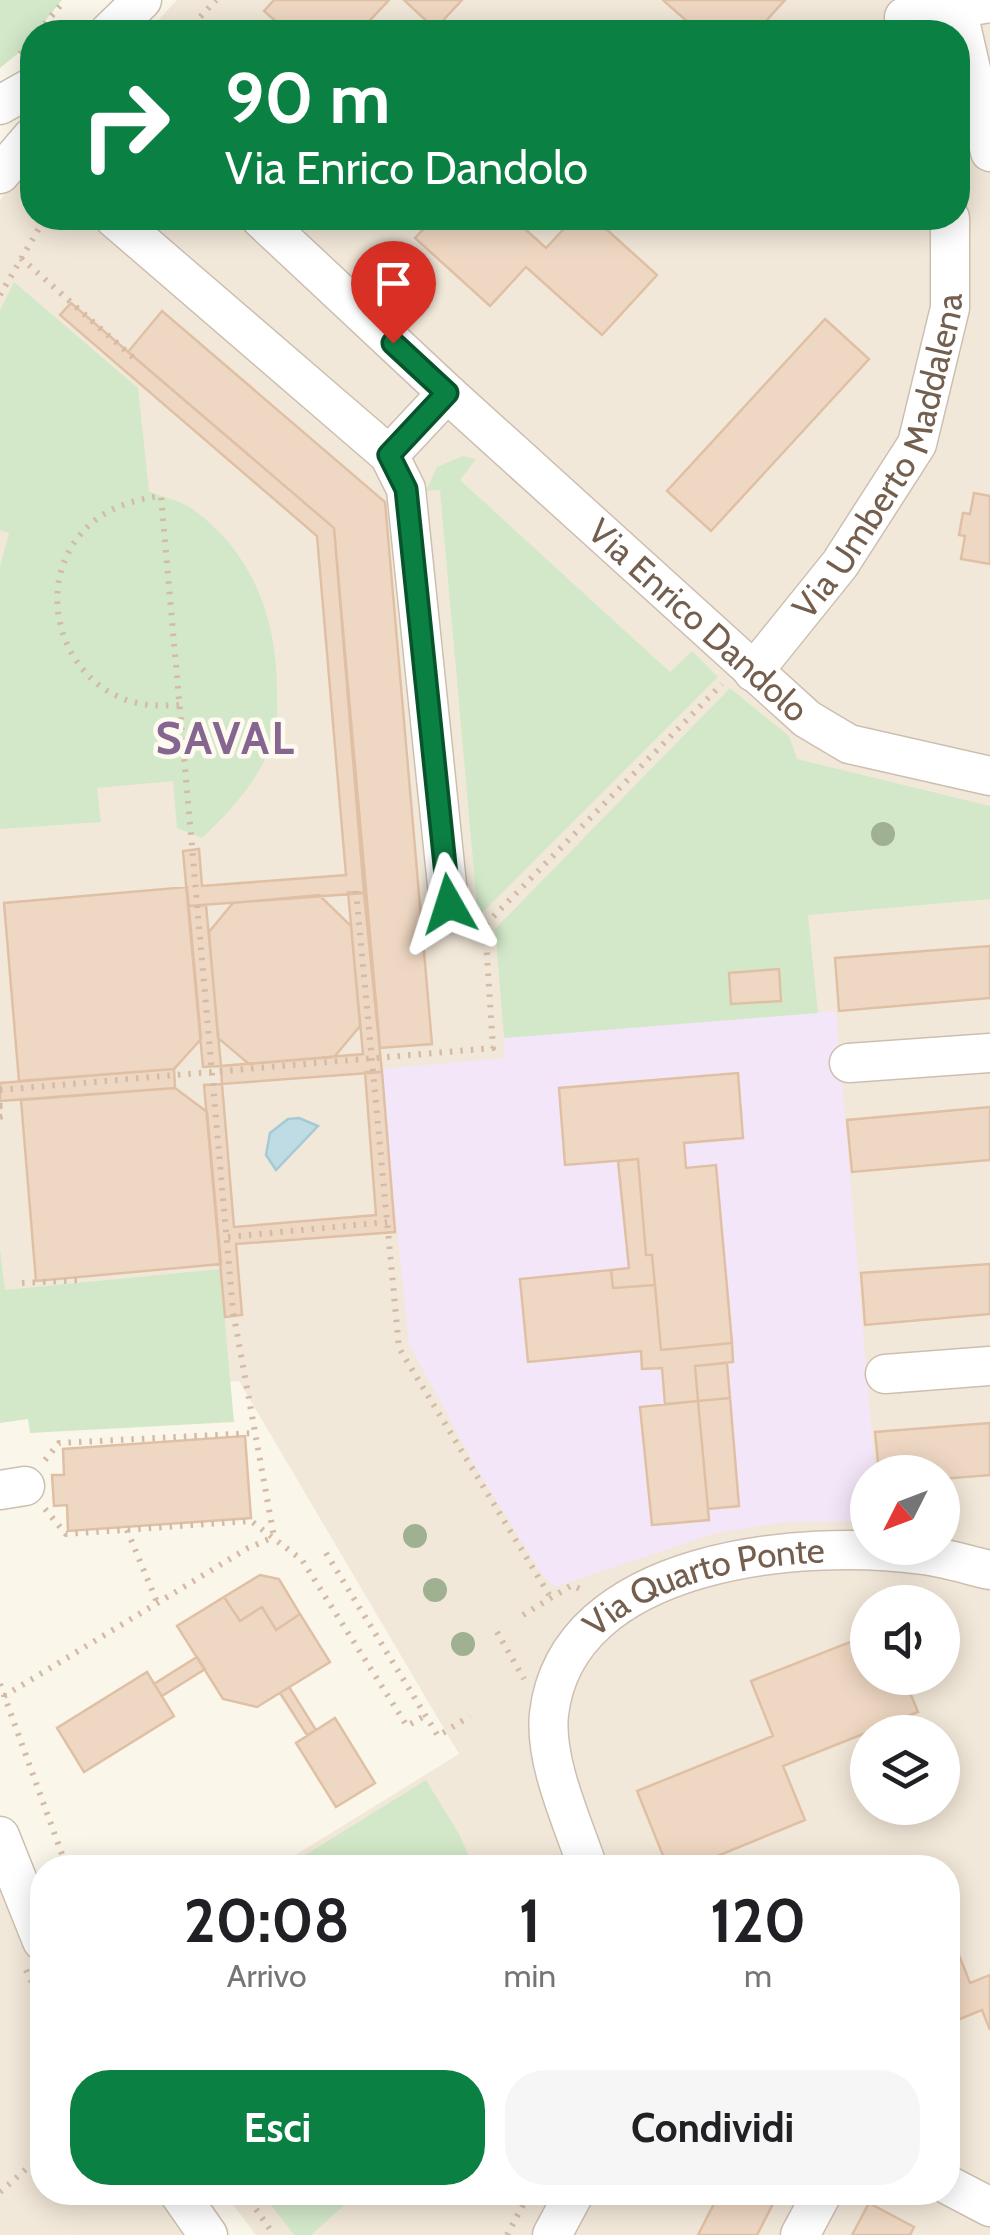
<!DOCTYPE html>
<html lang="it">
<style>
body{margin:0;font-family:Cabin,sans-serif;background:#f6f6f6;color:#202124;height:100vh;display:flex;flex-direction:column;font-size:38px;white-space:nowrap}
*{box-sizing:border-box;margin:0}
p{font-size:32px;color:#757577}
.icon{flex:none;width:55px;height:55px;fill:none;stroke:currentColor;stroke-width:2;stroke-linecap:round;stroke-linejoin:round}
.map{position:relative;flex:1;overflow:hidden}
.panel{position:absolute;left:30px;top:1855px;width:930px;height:350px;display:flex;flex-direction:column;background:#fff;border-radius:40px;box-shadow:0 5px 25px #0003}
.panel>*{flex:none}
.guide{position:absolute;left:20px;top:20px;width:950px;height:210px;border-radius:40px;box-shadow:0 5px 25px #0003;background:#0b8043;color:#fff;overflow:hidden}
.needle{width:65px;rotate:228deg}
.fabs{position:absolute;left:850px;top:1455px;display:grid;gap:20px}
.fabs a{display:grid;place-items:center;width:110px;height:110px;border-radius:50%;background:#fff;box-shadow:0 5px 25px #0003;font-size:50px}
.pin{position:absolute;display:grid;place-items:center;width:85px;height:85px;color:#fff;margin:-102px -42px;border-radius:50% 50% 50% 0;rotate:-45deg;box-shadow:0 0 10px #0007}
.pin .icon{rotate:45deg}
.me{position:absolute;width:110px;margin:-55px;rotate:354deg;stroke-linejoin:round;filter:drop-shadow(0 0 8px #0008)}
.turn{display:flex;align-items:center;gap:35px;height:210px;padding:0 40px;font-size:45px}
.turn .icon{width:130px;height:130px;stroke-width:2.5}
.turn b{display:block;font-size:70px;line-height:85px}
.eta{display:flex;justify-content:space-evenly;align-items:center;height:170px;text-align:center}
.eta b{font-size:60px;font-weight:800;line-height:70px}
.button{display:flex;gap:20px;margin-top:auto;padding:20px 40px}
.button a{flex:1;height:115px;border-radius:40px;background:#0b8043;color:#fff;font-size:40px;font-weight:800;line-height:115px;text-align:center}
.button a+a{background:#f6f6f6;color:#202124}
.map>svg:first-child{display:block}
</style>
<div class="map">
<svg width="990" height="2235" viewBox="0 0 990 2235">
<rect width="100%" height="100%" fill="#fbf6ea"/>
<path fill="#f2e8d9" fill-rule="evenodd" d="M177,0H990V2235H256L224,2193L948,2192V1868L276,1867L459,1754L239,1381L0,1405V201L11,183L32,159V218H958V32H147ZM868,1472H942V1548H868ZM868,1602H942V1678H868ZM868,1732H942V1808H868Z
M0,1885L42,1975V2192L166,2193L192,2235H0Z"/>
<path fill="#f3e6f8" d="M836,1011L875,1472H868L867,1521L786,1522L716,1533L555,1587L543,1576L479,1473L409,1344L381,1069L505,1058L504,1038Z"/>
<path fill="#d3e8c9" d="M0,0H62L36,32H32L21,51L0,68Z
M14,282L138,388L149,491C162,497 179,500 191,508C253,551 278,621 277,694C277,703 278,715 277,724C268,770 235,807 202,838L177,828L173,781L97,788L101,822L0,829V566L9,533L0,530V310Z
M463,456L476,459L460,480L670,672L692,651L718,677L478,917L440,490L426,491L437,467Z
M730,688L789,736L797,759L990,806V899L808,915L818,1013L504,1038L495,929Z
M0,1249L5,1290L220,1269L234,1422L30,1433L28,1419L0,1423Z
M426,1780L459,1834L474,1867H286Z
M262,2193H358L311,2235H294Z"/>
<path fill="#bfdce4" stroke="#a6cad5" stroke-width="2.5" d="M299,1118L318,1126L276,1170L266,1155L270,1133L288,1119Z"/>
<path fill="#efd8c3" stroke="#e0c0a5" stroke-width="2.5" d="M274,0H389L359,32H288L264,11Z
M404,0H462L435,29Z
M663,0H785L756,32H699Z
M434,218H513L546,248L574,218H594L657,275L602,335L526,267L490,306L415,238Z
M71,303L334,528L364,893L188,906L183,851L199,849L202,886L346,875L317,536L60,315Z
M162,311L385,502L432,1044L380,1048L334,528L128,352Z
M825,319L869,359L711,531L667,491Z
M974,493L990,496V564L961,559L965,536L959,535L963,513L970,514Z
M187,887L201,1039L174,1069L19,1081L4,903Z
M348,892L364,893L382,1072L222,1084L221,1066L363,1054Z
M319,895L351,926L360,1026L334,1057L249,1064L218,1038L209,932L233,903Z
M206,905L221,1066L203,1067L188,906Z
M990,946V998L839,1011L835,958Z
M779,969L781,1001L731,1004L729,973Z
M174,1069L175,1088L0,1101V1083Z
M365,1072H382L395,1232L236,1244L242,1315L225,1317L204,1085L222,1084L234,1227L376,1215Z
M738,1073L743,1138L684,1143L686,1168L716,1165L732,1343L661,1350L652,1255H646L638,1159L565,1165L559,1088Z
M175,1088L207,1112L221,1264L36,1281L21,1100Z
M990,1107V1160L852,1172L847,1120Z
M638,1159L646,1255H652L655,1285L613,1288L611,1270L629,1268L618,1161Z
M990,1264V1314L865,1325L861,1273Z
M611,1270L613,1288L655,1285L661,1350L732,1343L733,1362L695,1366L698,1401L665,1404L662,1368L642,1369L641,1351L528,1362L520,1279Z
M727,1363L730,1398L698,1401L695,1366Z
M730,1398L739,1506L708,1509L698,1401Z
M698,1401L709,1520L652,1525L640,1407Z
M990,1423V1475L942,1479V1472H879L875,1432Z
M245,1436L251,1518L68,1531L67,1505L54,1506L52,1475H64L63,1449Z
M260,1575L279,1579L300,1614L276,1630L262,1607L240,1621L224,1597Z
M224,1597L240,1621L262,1607L276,1630L300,1614L330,1662L257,1707L223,1699L177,1626Z
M868,1635V1678H904L918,1712L783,1766L805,1820L688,1868H668L637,1791L773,1736L751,1681Z
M197,1657L205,1669L162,1696L154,1684Z
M147,1672L174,1716L84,1772L57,1728Z
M289,1687L316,1730L307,1735L280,1693Z
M335,1718L375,1783L336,1807L296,1743Z
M948,1927L970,1983L990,1975V2030L982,2010L948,2024Z
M720,2192H779L757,2235H698Z
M869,2203L914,2227L910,2235H852Z"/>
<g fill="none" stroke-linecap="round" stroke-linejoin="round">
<defs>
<g id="minor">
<path d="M957,8L990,152"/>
<path d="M904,17L990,3"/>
<path d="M109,32L142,0"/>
<path d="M0,105L32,87"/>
<path d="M0,174L32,137"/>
<path d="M114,218L389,455L406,489L449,904"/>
<path id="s1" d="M260,218L447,393L807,719L849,744L990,776"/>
<path d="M389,455L447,393"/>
<path id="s2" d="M753,672L840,564L917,444L950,308V218"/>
<path d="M849,1063L990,1053"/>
<path d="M885,1374L990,1366"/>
<path d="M0,1490L25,1486"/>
<path d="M0,1836L42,1941"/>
<path id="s3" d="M588,1868C573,1823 544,1762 549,1714C567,1558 803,1538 923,1555C946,1558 968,1565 990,1570"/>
<path d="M948,2185L990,2207"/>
<path d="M178,2192L208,2235"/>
<path d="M552,2235L575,2192"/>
<path d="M800,2235L823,2192"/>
</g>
</defs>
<use href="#minor" stroke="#cdbfb0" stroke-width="41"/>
<path stroke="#d4bba6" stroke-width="6" stroke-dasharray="2.5 8" stroke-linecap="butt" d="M38,32L65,0
M186,32L216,0
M20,54L32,40
M21,258L136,360
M0,295L45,218
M179,705C163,706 148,706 133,702C63,683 33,591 80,535C100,510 130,500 161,496L233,1311L274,1537
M356,891L399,1348L551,1598
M0,1090L493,1048L485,925L722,684
M0,1106H3
M0,1117L4,1116
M228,1237L387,1222
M22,1283L84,1280
M45,1460L59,1443L255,1433
M45,1509L66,1534L251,1521L302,1560L407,1726L426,1715
M127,1530L157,1602
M326,1553L438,1736L470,1716
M523,1615L572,1585L582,1590
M497,1632L524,1679
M0,1684L67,1868
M4,1696L248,1548L274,1537
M26,1970L42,2004
M0,2192L42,2155
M244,2192L274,2235
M507,2235L530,2192"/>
<use href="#minor" stroke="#fff" stroke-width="38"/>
</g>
<g fill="#9fb190">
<circle cx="883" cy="834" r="12"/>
<circle cx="415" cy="1536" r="12"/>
<circle cx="435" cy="1590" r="12"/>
<circle cx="463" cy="1644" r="12"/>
</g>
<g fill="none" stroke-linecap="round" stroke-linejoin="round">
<defs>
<path id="route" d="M393,343L447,393L389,455L406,489L449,904"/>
</defs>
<use href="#route" stroke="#07532c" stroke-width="25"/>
<use href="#route" stroke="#0b8043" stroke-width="18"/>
</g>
<g text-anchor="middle" stroke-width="9" stroke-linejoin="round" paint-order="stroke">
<g font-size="35" fill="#745f4f" stroke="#fefaf0">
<text dy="12" stroke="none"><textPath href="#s2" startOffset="255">Via Umberto Maddalena</textPath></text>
<text dy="12" stroke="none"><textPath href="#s1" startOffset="595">Via Enrico Dandolo</textPath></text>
<text dy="12" stroke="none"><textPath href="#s3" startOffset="382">Via Quarto Ponte</textPath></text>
</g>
<g font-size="45" font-weight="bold" letter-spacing="2.5" fill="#856690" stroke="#fefaf0">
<text x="226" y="754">SAVAL</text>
</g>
</g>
</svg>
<div class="fabs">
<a><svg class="needle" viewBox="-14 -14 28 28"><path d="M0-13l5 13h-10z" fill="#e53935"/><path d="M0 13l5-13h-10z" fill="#757577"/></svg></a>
<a><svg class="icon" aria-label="sound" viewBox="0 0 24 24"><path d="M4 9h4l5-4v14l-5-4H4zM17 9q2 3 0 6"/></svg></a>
<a><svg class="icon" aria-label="layers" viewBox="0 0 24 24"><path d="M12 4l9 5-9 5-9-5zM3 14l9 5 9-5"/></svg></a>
</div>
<div class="pin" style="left:393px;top:343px;background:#d93025"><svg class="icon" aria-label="arrive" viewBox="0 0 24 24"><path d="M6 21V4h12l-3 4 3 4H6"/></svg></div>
<svg class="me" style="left:449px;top:904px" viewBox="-20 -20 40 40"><path d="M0-17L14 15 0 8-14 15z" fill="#0b8043" stroke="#fff" stroke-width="4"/></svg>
<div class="guide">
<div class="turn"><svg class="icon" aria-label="right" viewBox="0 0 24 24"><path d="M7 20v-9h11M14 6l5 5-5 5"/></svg><div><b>90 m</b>Via Enrico Dandolo</div></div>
</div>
<section class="panel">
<div class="eta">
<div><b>20:08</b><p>Arrivo</p></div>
<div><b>1</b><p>min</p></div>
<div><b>120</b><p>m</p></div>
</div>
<div class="button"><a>Esci</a><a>Condividi</a></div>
</section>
</div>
